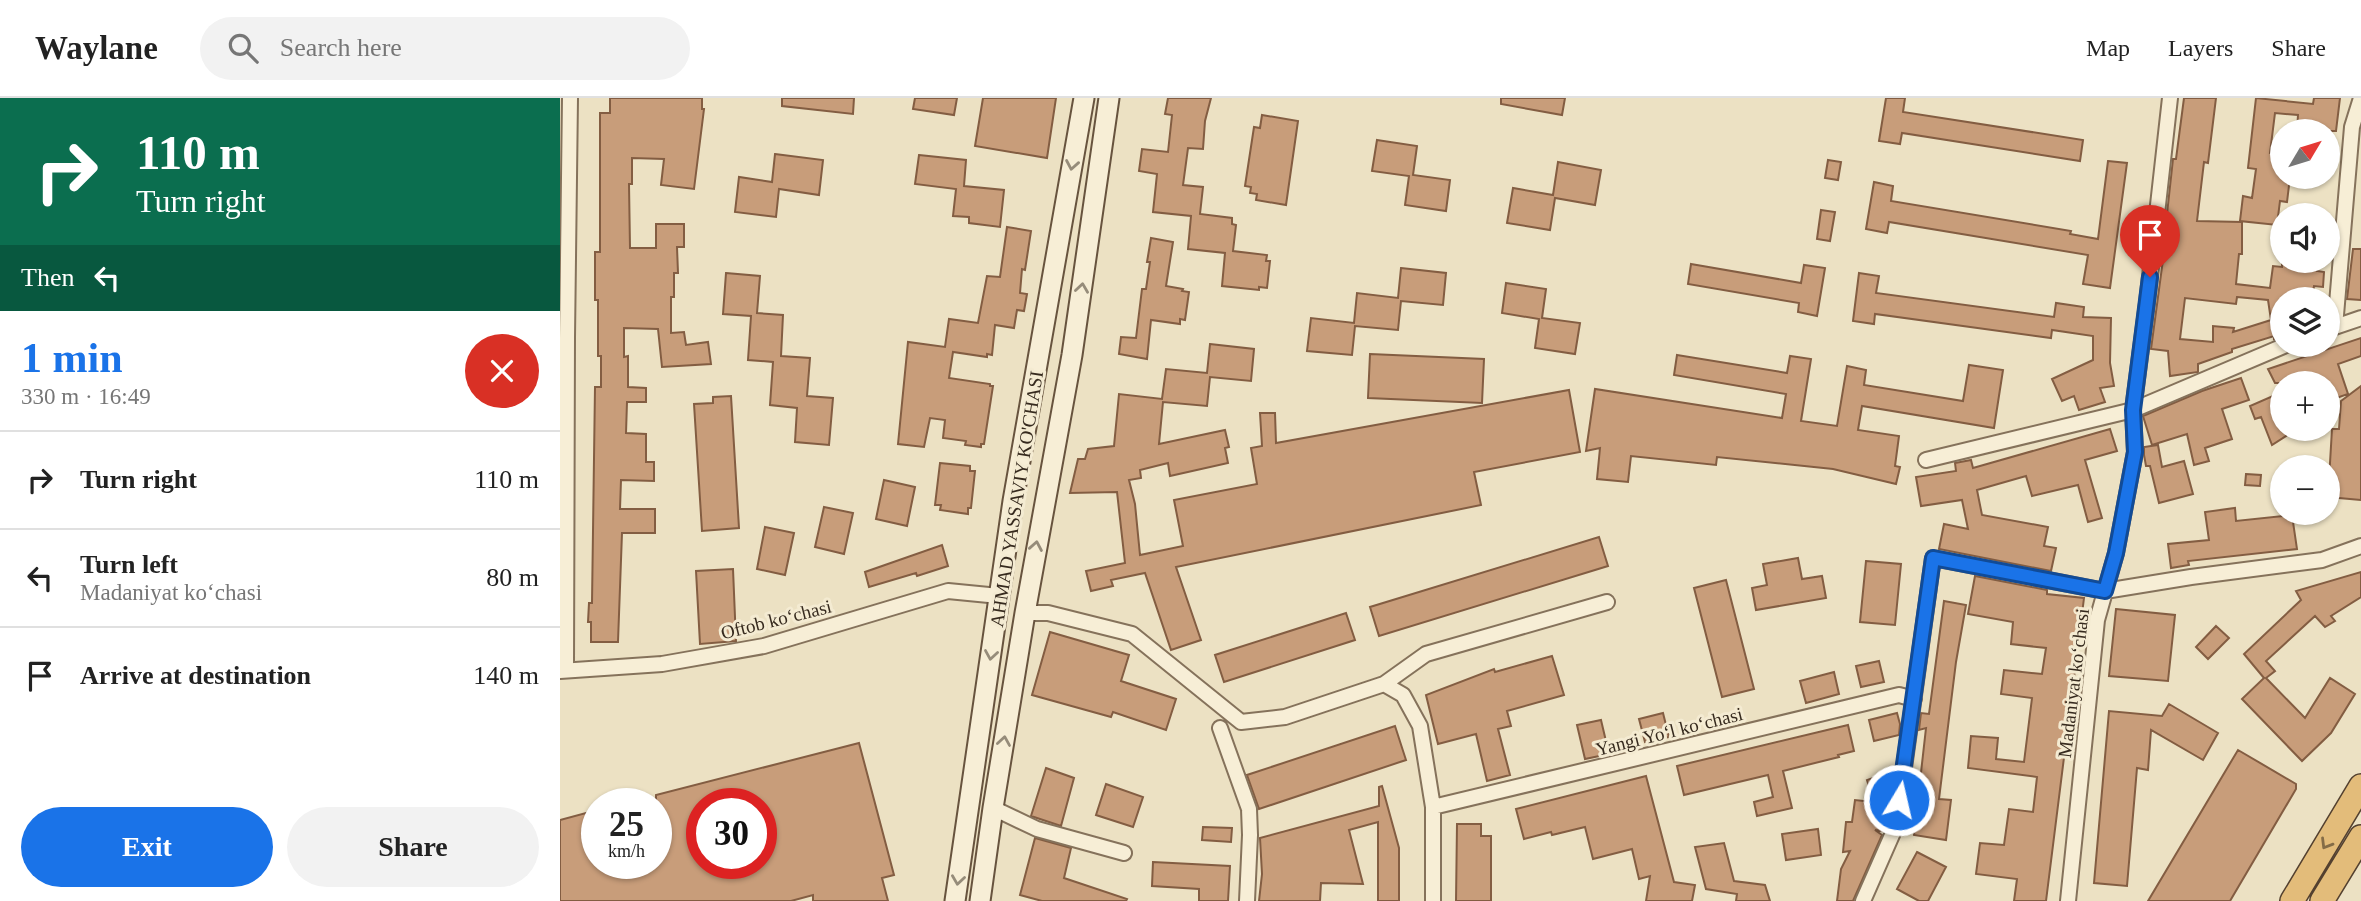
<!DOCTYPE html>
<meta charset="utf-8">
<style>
body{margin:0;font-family:Georgia,serif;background:#f2f2f2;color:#222;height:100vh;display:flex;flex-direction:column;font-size:26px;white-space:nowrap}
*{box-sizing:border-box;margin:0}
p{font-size:23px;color:#767676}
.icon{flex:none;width:38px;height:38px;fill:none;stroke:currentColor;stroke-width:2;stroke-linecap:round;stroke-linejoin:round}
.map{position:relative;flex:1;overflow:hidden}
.sheet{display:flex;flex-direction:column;background:#fff;width:560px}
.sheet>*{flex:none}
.top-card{background:#0b6e4f;color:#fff;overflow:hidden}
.needle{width:46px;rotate:52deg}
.controls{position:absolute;left:1710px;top:21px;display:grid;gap:14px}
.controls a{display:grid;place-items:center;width:70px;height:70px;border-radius:50%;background:#fff;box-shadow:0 2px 5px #0004;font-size:35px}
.speed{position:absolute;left:21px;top:690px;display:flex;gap:14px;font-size:35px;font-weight:700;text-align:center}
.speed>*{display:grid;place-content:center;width:91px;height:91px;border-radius:50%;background:#fff;box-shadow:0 2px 5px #0004;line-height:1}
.speed small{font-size:18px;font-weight:400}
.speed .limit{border:10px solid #d22;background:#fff;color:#111}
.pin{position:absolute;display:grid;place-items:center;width:60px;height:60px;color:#fff;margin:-72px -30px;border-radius:50% 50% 50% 0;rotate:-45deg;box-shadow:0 0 7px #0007}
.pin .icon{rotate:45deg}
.me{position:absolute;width:77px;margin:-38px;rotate:9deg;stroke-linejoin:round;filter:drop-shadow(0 0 5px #0008)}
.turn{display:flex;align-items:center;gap:24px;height:147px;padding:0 21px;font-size:32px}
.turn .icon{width:91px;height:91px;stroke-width:2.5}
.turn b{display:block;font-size:49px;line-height:60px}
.then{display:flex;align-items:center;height:66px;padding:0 21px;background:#0003;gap:14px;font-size:26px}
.round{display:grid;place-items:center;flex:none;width:74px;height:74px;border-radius:37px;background:#f2f2f2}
.head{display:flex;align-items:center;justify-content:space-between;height:119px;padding:0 21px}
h1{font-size:42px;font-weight:800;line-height:52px;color:#1a73e8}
.button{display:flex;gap:14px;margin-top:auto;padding:14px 21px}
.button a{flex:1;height:80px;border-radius:42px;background:#1a73e8;color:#fff;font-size:28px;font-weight:800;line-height:80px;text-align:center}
.button a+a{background:#f2f2f2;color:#222}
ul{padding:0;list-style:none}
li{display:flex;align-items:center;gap:21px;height:98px;padding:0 21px;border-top:2px solid #e0e0e0}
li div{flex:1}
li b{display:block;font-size:26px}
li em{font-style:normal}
header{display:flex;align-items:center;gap:42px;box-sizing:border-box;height:98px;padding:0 35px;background:#fff;border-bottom:2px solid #e0e0e0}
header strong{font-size:33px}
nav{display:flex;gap:38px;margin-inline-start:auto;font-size:24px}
.search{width:490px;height:63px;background:#f2f2f2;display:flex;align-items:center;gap:18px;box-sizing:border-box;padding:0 24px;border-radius:38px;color:#767676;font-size:26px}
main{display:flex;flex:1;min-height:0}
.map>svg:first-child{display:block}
</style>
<header>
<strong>Waylane</strong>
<div class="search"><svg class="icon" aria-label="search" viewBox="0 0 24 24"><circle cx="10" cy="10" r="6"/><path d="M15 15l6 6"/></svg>Search here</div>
<nav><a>Map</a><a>Layers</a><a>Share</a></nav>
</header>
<main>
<section class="sheet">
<div class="top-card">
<div class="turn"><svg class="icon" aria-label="right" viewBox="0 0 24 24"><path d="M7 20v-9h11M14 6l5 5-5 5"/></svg><div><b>110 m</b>Turn right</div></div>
<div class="then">Then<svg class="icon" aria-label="left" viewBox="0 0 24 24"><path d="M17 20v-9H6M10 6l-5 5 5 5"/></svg></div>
</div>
<div class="head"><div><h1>1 min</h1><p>330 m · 16:49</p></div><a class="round" style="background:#d93025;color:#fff"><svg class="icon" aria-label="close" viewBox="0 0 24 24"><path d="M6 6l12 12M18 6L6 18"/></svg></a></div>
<ul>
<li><svg class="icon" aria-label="right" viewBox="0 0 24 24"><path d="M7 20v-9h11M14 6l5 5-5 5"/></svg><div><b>Turn right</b></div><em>110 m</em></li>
<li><svg class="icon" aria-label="left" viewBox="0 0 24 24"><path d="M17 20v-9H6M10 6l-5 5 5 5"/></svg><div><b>Turn left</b><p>Madaniyat koʻchasi</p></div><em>80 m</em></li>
<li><svg class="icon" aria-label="arrive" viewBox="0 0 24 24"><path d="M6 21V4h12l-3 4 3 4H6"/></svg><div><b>Arrive at destination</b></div><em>140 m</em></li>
</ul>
<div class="button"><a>Exit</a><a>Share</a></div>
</section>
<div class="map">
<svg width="1801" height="803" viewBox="0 0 1801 803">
<rect width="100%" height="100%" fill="#ece1c3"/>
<path fill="#c89d7a" stroke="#835d42" stroke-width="2" fill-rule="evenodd" d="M50,0H142V11H144L134,91L101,87L104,61L72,60V86H69L70,150H96V126H124V149H117L118,175H114V199H111V235L124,234L126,247L148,244L151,266L102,269L98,231L64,230V259L68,258V289L86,290V304H67L66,335L86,336V364H94V383L61,382L60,411H95V435H62L58,544H31V524H28L29,505H32L35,289H41V258H38V202H35V154H40V15H50Z
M222,0H294L293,16L222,8Z
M355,0H397L394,17L353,11Z
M423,0H496L487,60L415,48Z
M608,0H651L645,23L643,51L628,50L623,87L643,89L640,116L672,120V126L676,127L673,153L707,157L706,163H710L707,190L699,189V192L662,188L665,155L628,151L631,118L593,114L597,76L579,73L582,51L608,54L612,17L605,16Z
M941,0H1005L1002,17L941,6Z
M1326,0H1345L1343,14L1523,42L1520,63L1342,35L1340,46L1319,43Z
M1624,0H1656L1648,65L1644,64L1637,123L1682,124V156H1679L1676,186L1710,190L1713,168L1722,169V163H1758L1757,173L1764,174L1763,189L1754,188L1752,201H1722V238L1714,241V238L1672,251V254L1638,266V274L1610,278L1608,253L1591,251L1609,117L1607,116L1613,61H1616ZM1677,199L1708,202L1711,222L1673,234L1674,230L1653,228V244L1620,241L1625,200L1676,206Z
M1696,0L1753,6L1754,0H1780L1776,33H1737L1738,17L1715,15L1710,55L1722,57V79H1730L1727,104L1720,103L1717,127L1680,123L1683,98L1692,100L1696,71L1688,70Z
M702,17L738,23L726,107L696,102L697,96L690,95L691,89L685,88L694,29L700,30Z
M817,42L857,48L853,77L890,82L886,113L845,107L849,78L812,73Z
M215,56L263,62L259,97L219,91L216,119L175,114L179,79L212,84Z
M359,57L406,62L404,88L444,92L440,129L409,125V119L393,118L396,91L355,86Z
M1268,62L1281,64L1278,82L1265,80Z
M1548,63L1567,65L1550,190L1523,186L1528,157L1329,124L1327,135L1306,131L1314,84L1333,88L1331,103L1511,133L1510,136L1538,141Z
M998,64L1041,72L1035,107L995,100L990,132L947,125L953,90L993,97Z
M1261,112L1275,114L1270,143L1257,141Z
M447,129L471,133L465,172L462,171L460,195L467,196L464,213L457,212L454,230L435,227L432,257L427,256V259L393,254L389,280L430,286V288H433L424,346H421V349L405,347L406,343L383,340L385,322L370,320L364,349L338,346L348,244L385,249L389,221L418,225L427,178L440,179Z
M591,140L613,144L606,188L623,191L622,193L629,194L625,222L620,221V226L591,222L587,261L559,256L561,239L576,240L582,191H586L590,164H587Z
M1793,151H1801V202L1787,201Z
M1131,166L1241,185L1244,167L1265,170L1257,218L1238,214L1239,205L1128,186Z
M841,170L886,175L883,207L841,203L838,232L795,228L792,257L747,253L751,220L794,225L797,195L838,200Z
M166,175L200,178L197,215L223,217L221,258L250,260L247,298L273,300L269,347L235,344L237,310L210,307L213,264L188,262L191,218L163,216Z
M1299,175L1319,178L1316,195L1494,219L1496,205L1524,209L1523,219L1551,220L1550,265L1554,288L1540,290L1545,304L1519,312L1514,298L1502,303L1492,281L1533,262V238L1492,232L1491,240L1315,216L1314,226L1293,223Z
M946,185L986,191L982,220L1020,225L1015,256L975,250L979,221L942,215Z
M1801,240V258L1778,266L1788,296L1768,303V285H1715L1708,271Z
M650,246L694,251L691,283L650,279L647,308L603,304L599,346L665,332L669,349L665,350L668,365L610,378L608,365L580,372L581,380L569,382L575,406L580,457L623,448L614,402L697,386L691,350L702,348L700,315H715L716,345L1009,292L1020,354L914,374L921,407L616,469L641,542L611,552L585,475L551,482L553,488L531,493L526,473L565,465L557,394L510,395L518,361H525L528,351L554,348L559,296L602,301L606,271L647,275Z
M810,256L924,261L922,305L808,300Z
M1117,257L1227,275L1230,258L1251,261L1241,323L1277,328L1287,268L1306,272L1304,287L1403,303L1409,267L1443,272L1434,330L1302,308L1298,332L1339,338L1335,368L1340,369L1336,386L1273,371L1157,359L1156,367L1071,358L1068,384L1037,381L1040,350L1026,353L1035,291L1222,320L1226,296L1114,277Z
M1681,280L1689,302L1662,311L1672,341L1645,350L1649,363L1634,367L1627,336L1592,347L1583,318L1642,293Z
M1801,288V402L1768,399L1772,331H1779L1781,303Z
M1722,294V331H1737L1712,347L1701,319L1695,321L1690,308Z
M171,298L179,430L142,433L134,306L153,305V299Z
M1550,331L1557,353L1525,362L1542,420L1528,424L1518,387L1472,398L1466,378L1417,392L1422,417L1488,429L1484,448L1496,450L1491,473L1379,451L1384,426L1408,431L1402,402L1361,408L1356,379L1396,373L1395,365L1411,362L1413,370Z
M1598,347L1602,369L1624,363L1633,396L1599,405L1590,368H1586L1584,357V349Z
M380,365L410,368V373H415L411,410H408V416L380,412L381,407H375Z
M1686,376L1701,377L1700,388L1685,387Z
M324,382L355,389L347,428L316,421Z
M264,409L293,415L284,456L255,449Z
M1675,410L1676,423L1732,417L1737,451L1628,463L1629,467L1611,470L1608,446L1649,442L1645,414Z
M205,429L234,435L225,477L197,471Z
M1039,439L1048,468L819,538L810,509Z
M382,447L388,468L357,478L356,475L309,489L305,474Z
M1238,460L1242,481L1262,478L1266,500L1196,512L1192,490L1207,487L1203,466Z
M1306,463L1341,466L1335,527L1300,524Z
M173,471L176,543L140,546L136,473Z
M1801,474V499L1771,518L1775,523L1765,529L1755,518L1706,563L1715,573L1706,580L1745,620L1770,580L1795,596L1771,635L1742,663L1682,601L1704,580L1684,556L1741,502L1736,493Z
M1415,478L1487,492V496L1524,500L1486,803H1454L1457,781L1416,776L1420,745L1444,747L1449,711L1473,714L1477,679L1408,670L1411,638L1438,640L1436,661L1464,664L1472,600L1441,596L1444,572L1482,576L1486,550L1451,546L1453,524L1408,516Z
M1166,482L1194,591L1162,599L1134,490Z
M1384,503L1406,507L1396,564L1379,701L1391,702L1386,742L1354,737L1366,630L1359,632L1361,615L1369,616Z
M1556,511L1615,517L1608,583L1549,578Z
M786,515L795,542L664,584L655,557Z
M1656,528L1669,540L1648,561L1636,549Z
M490,534L569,557L561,583L616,601L606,632L553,614L551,619L472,597Z
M992,558L1004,597L947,613L951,628L938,631L950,677L927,683L916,636L878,646L866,597L934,571L935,574Z
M1319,563L1324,584L1301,589L1296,568Z
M1274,574L1279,596L1246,605L1240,583Z
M1609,606L1658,635L1643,662L1591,632L1588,672L1577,670L1567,788L1534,785L1549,613L1602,618Z
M1103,615L1109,639L1085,644L1079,621Z
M1337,615L1340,626L1339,637L1314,643L1309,622Z
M1041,622L1049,656L1025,661L1017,627Z
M1288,627L1294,653L1278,657L1279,659L1223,673L1232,710L1197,718L1194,704L1213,699L1208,677L1124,697L1117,668Z
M835,628L846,662L699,711L687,677Z
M299,645L334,777L322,780L328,803H253V797L231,803H0V722L37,712V765H96V697ZM142,705H201V765H142Z
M1678,652L1736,686V691L1670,803H1588Z
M486,670L514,680L501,728L471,718Z
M1324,676L1327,687L1322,733L1315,732L1322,737L1293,803H1277L1281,771L1290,753L1283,754L1286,724H1292L1295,702L1314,704L1307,682Z
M1086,678L1114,784L1135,787L1132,803H1086L1090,778L1079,781L1072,751L1033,761L1025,729L992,737L991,734L964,741L956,711Z
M546,686L583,699L573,729L536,717Z
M822,688L839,750V803H818V724L789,732L803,786L761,785L760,803H699L702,776L700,740L819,708V689Z
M897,726H921V738H931V803H896Z
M643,729L672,730L671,744L642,742Z
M1258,731L1261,757L1226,762L1222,736Z
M475,740L511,750L504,780L567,801L566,803H482L460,797Z
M1164,745L1174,783L1205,787L1210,803H1176L1177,796L1146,791L1135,749Z
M1357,754L1386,769L1368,803H1359L1337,791Z
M593,764L670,768L668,803H639V791L592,788Z"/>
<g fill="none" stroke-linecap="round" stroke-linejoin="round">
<defs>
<path id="minor" d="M1775,229L1792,29L1801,0
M1769,231L1801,220
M1366,362L1573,312L1726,247
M465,515H488L572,536L681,624L725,619L824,586L843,597L860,628L873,709V803
M6,572L7,240L10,0
M0,573L102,566L204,548L388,493L439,498
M824,586L866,556L1047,504
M660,630L689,711L690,737L687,803
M873,709L1339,597L1354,601
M433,710L477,731L564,755
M1303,803L1336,728L1373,460L1545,493L1631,479L1762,462L1801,448
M1508,803L1537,522L1556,455L1575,354L1573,312L1587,205L1610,0"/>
<path id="secondary" d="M395,803L453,403L524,0
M420,803L433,710L465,515L512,257L549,0"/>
<path id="trunk" d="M1732,803L1801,688
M1762,803L1801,739"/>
</defs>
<use href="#minor" stroke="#85725b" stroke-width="18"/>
<use href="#secondary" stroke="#67533e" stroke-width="23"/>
<use href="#trunk" stroke="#53402f" stroke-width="26"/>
<use href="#minor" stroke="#f7eed6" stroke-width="14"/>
<use href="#secondary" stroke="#f7eed6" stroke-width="19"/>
<use href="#trunk" stroke="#e3bc7a" stroke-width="23"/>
</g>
<defs><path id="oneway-chevron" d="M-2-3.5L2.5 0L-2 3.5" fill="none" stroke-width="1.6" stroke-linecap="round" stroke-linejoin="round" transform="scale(1.75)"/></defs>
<g stroke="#968c7a">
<use href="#oneway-chevron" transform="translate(512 67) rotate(100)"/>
<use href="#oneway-chevron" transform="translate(522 190) rotate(-82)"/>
<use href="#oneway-chevron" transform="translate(476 448) rotate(-80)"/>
<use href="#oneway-chevron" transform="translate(431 557) rotate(99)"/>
<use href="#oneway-chevron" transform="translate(444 643) rotate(-81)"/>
<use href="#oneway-chevron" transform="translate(398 782) rotate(98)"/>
</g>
<use stroke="#846c47" href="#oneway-chevron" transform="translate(1766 746) rotate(121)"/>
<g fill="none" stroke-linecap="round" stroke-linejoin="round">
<defs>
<path id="route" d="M1339,702L1373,460L1545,493L1556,455L1575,354L1573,312L1590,179"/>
</defs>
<use href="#route" stroke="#114b97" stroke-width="18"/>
<use href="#route" stroke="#1a73e8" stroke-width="12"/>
</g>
<g text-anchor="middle" stroke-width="6" stroke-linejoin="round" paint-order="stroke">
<g font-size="19" fill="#362a1e" stroke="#f4ebd2">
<text transform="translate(456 401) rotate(-81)" y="7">AHMAD YASSAVIY KO'CHASI</text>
<text transform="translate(216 521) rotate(-14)" y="7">Oftob koʻchasi</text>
<text transform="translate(1513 585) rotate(-83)" y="7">Madaniyat koʻchasi</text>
<text transform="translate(1109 633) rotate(-14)" y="7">Yangi Yoʻl koʻchasi</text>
</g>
</g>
</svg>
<div class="controls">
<a><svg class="needle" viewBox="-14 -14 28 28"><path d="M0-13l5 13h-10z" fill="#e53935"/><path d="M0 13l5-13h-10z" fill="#767676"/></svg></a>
<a><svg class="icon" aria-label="sound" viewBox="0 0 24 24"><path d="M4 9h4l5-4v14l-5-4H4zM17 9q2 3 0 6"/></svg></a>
<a><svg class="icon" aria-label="layers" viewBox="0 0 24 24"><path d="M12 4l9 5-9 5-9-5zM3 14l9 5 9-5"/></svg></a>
<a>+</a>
<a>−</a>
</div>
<div class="speed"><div>25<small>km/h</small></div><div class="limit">30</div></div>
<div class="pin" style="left:1590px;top:179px;background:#d93025"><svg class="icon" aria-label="arrive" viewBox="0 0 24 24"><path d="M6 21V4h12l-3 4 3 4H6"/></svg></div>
<svg class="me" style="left:1339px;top:702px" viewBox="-20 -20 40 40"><circle r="17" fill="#1a73e8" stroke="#fff" stroke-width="3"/><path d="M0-11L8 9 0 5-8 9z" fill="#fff"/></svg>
</div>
</main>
